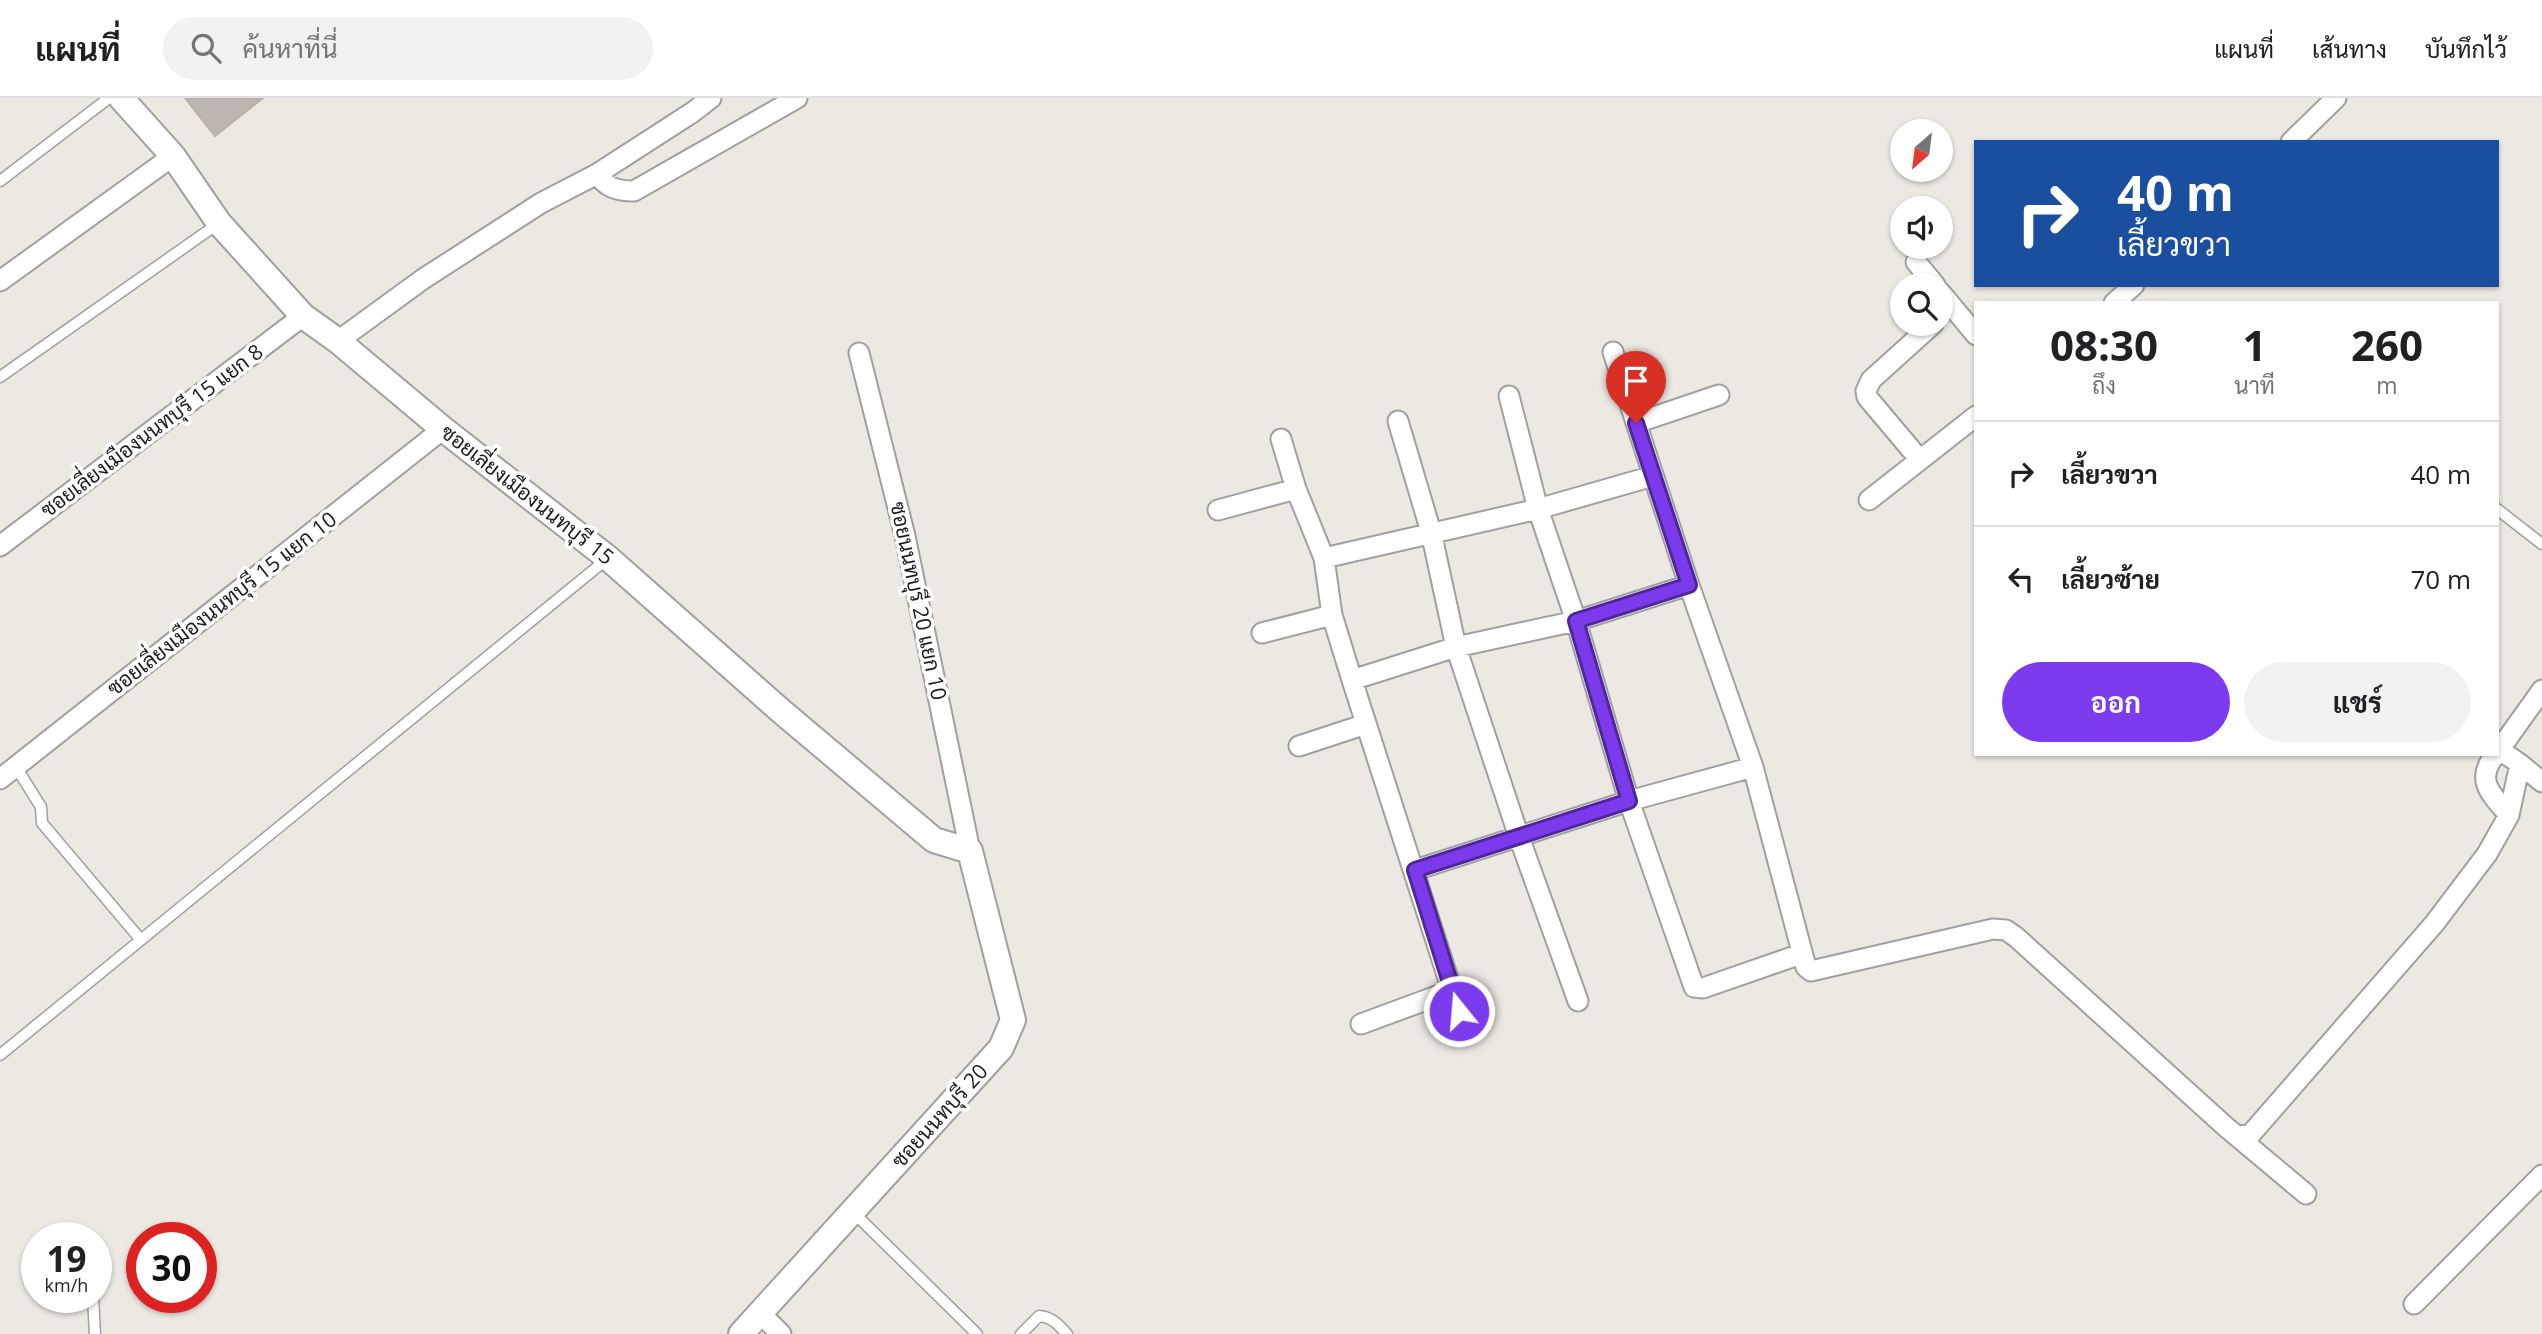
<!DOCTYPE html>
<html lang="th">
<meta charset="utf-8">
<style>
body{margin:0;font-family:"Open Sans",Sarabun,sans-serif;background:#f2f2f2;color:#202124;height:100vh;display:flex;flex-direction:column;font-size:26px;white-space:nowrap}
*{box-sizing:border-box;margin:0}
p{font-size:23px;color:#757577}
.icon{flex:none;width:38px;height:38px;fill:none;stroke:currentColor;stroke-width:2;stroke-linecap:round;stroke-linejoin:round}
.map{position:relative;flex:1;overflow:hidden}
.side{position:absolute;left:1974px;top:203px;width:525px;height:455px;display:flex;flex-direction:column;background:#fff;border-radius:0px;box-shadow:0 2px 5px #0004}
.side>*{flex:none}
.guide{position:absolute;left:1974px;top:42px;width:525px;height:147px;border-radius:0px;box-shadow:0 2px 5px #0004;background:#1a4fa0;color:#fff;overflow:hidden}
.needle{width:46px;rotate:208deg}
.controls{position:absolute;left:1890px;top:21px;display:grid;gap:14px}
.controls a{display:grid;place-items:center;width:63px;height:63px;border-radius:50%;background:#fff;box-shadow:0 2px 5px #0004;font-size:35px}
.speed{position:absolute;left:21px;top:1124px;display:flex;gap:14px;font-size:35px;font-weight:700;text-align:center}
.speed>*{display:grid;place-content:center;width:91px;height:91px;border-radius:50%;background:#fff;box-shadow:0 2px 5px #0004;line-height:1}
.speed small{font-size:18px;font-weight:400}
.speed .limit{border:10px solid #d22;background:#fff;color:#111}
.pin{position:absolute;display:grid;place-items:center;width:60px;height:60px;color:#fff;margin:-72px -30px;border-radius:50% 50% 50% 0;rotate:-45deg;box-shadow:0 0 7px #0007}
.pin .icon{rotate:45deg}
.me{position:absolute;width:77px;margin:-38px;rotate:343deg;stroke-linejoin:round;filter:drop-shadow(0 0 5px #0008)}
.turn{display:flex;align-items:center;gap:24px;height:147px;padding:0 28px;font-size:32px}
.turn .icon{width:91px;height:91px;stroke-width:2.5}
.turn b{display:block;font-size:49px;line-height:60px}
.eta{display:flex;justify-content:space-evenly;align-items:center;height:119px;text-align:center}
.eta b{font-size:42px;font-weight:700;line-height:49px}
.button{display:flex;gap:14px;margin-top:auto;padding:14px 28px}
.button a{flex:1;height:80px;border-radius:42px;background:#7c3aed;color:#fff;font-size:28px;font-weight:700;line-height:80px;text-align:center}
.button a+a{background:#f2f2f2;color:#202124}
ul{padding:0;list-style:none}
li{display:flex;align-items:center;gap:21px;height:105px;padding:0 28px;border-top:2px solid #e0e0e0}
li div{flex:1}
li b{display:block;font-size:26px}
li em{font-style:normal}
header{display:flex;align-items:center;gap:42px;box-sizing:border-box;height:98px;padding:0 35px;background:#fff;border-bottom:2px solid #e0e0e0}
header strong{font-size:33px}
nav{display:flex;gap:38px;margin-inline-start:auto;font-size:24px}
.search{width:490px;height:63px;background:#f2f2f2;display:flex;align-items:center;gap:18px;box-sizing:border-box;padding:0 24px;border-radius:38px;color:#757577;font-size:26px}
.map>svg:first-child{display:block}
</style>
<header>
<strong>แผนที่</strong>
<div class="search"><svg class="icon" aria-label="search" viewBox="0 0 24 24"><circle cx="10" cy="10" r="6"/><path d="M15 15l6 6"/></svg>ค้นหาที่นี่</div>
<nav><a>แผนที่</a><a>เส้นทาง</a><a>บันทึกไว้</a></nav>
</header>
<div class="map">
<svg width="2542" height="1236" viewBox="0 0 2542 1236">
<rect width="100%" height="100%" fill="#ece9e3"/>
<path fill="#bcb5b0" stroke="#bcb0a7" stroke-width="2" d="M185,0H263L215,38Z"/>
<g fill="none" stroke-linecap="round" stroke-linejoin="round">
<defs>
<path id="service" d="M0,83L109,0
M0,279L219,125
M2497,411L2542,446
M16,669L41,709L42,725L141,842
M0,957L607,461
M854,1115L977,1236
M93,1199L95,1236
M1021,1236L1039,1218C1052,1219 1059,1227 1067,1236"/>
<path id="minor" d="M2291,44L2336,0
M597,76C607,90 617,93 634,93L797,0
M1916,164L1935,187
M0,183L173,58
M1941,195L1976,237
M2114,205L2134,187
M338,243L423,181L541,105L597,76L693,14L711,0
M1613,254L1689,487L1753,669L1806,869L1811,873L1993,831L2006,832L2016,839L2226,1029L2306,1096
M859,255L905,438L970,753
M1509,298L1538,411L1576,523L1629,703L1694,889L1703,890L1801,856
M1398,323L1431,434L1456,549L1519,739L1578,903
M1636,325L1719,297
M1281,341L1296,391L1324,460L1332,517L1352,582L1465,933
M1920,362L1867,299L1866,293L1871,282L1933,226
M1869,402L1976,318
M1218,412L1296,391
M0,448L303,218
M1324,460L1538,411L1653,378
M1262,535L1332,517
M1352,582L1456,549L1576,523L1689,487
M1299,648L1366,626
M2497,655L2542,592
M2496,656C2474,682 2491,696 2509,717L2520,666L2500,652
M2520,666L2542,684
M0,681L443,331
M1415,772L1629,703L1753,669
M1361,926L1453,892
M2239,1038L2250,1037L2434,826L2487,756L2509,717
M2414,1206L2542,1077
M761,1216L781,1236"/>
<path id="tertiary" d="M121,0L173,58L219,125L303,218L338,243L443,331L608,460L781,613L934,742L970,753L1013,922L1001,950L741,1236"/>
</defs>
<use href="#service" stroke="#a0a0a0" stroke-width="13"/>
<use href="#minor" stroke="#a0a0a0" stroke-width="23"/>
<use href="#tertiary" stroke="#a0a0a0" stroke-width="28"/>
<use href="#service" stroke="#fff" stroke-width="10"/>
<use href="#minor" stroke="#fff" stroke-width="19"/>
<use href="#tertiary" stroke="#fff" stroke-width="24"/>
</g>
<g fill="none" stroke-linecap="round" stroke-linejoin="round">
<defs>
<path id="route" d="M1459,913L1415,772L1629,703L1576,523L1689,487L1636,325"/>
</defs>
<use href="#route" stroke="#51269a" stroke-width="18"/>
<use href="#route" stroke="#7c3aed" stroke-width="12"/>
</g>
<g text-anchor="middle" stroke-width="7" stroke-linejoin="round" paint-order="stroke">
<g font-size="21" fill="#1c1c1c" stroke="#fff">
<text transform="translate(152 333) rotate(-37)" y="7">ซอยเลี่ยงเมืองนนทบุรี 15 แยก 8</text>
<text transform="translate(527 397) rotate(38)" y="7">ซอยเลี่ยงเมืองนนทบุรี 15</text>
<text transform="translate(918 503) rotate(78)" y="7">ซอยนนทบุรี 20 แยก 10</text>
<text transform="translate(222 506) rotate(-38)" y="7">ซอยเลี่ยงเมืองนนทบุรี 15 แยก 10</text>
<text transform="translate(940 1018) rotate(-48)" y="7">ซอยนนทบุรี 20</text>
</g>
</g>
</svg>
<div class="controls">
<a><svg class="needle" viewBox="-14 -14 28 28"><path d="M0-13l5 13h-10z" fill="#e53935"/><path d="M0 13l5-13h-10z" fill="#757577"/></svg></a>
<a><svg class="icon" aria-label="sound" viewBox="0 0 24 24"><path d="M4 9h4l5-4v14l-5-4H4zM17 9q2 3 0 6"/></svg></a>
<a><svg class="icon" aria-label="search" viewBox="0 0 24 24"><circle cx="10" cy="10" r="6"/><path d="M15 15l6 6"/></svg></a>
</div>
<div class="speed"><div>19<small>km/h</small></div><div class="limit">30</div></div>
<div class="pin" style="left:1636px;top:325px;background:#d93025"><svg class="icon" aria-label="arrive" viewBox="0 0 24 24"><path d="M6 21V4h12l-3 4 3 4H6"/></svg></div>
<svg class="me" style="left:1459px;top:913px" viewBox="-20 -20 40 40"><circle r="17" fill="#7c3aed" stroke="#fff" stroke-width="3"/><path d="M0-11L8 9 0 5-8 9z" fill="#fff"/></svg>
<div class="guide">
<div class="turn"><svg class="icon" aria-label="right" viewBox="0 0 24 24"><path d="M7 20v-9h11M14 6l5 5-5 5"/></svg><div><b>40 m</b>เลี้ยวขวา</div></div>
</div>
<section class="side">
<div class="eta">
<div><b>08:30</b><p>ถึง</p></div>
<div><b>1</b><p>นาที</p></div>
<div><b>260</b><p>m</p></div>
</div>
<ul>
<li><svg class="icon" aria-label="right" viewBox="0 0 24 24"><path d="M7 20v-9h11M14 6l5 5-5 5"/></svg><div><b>เลี้ยวขวา</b></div><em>40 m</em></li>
<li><svg class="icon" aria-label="left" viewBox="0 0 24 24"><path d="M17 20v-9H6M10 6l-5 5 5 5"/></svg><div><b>เลี้ยวซ้าย</b></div><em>70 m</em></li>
</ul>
<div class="button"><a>ออก</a><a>แชร์</a></div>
</section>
</div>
